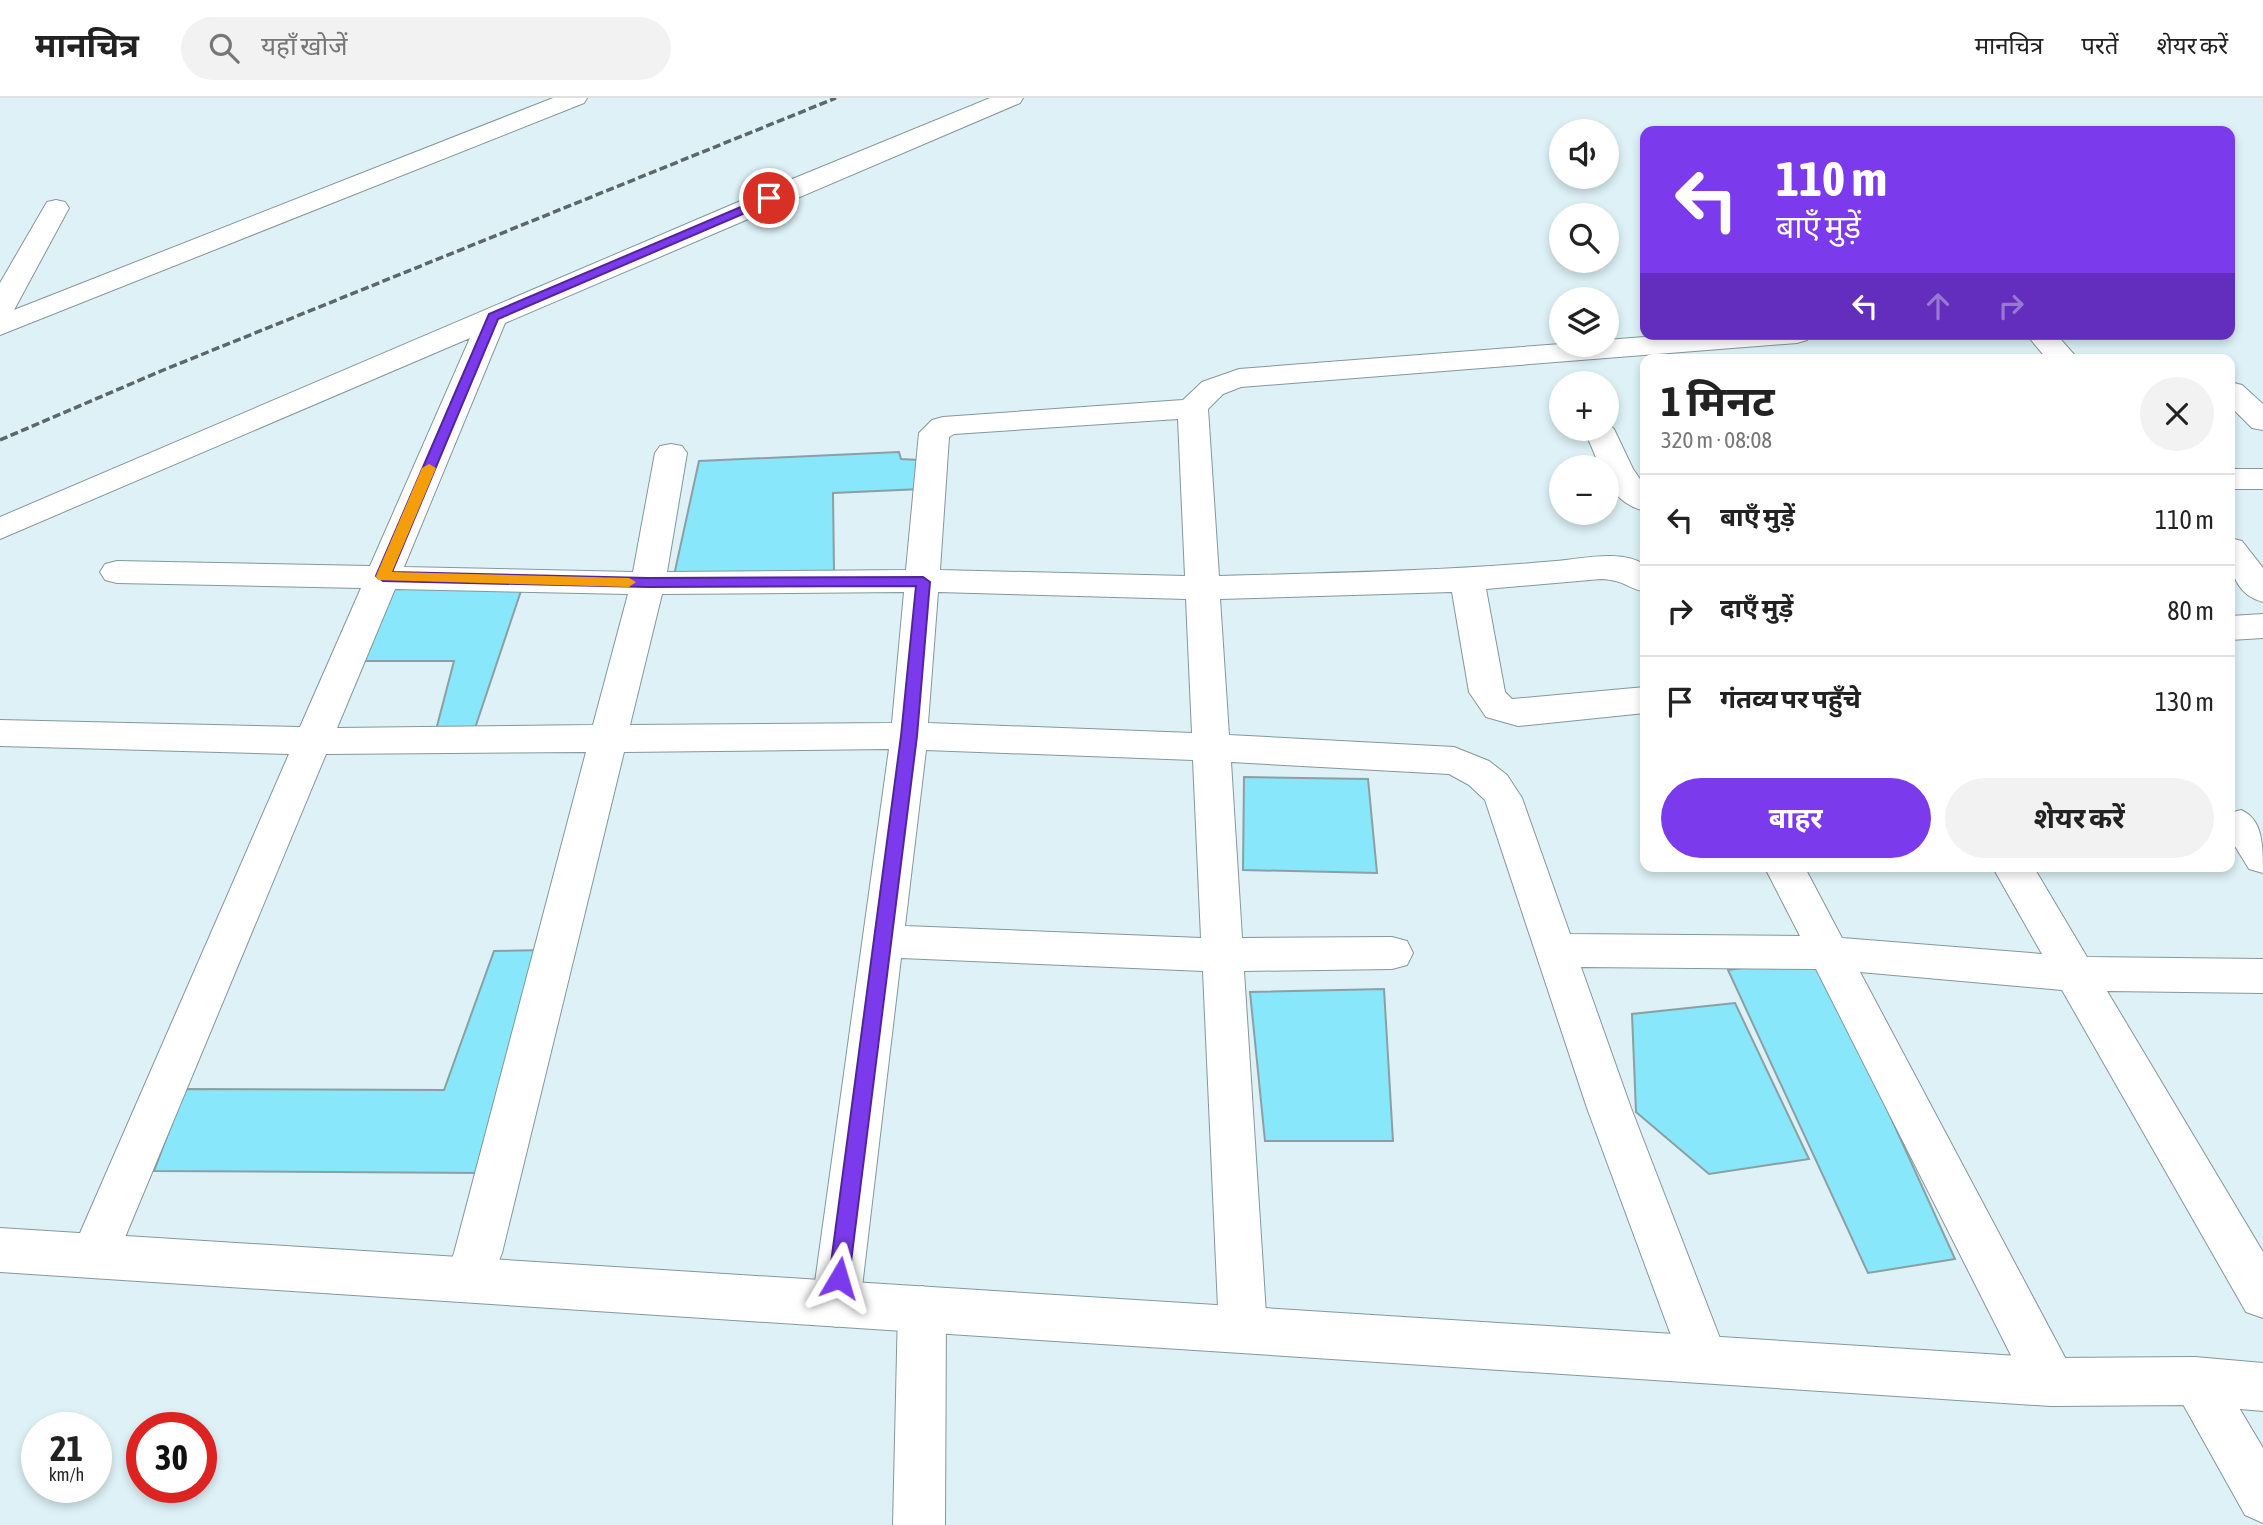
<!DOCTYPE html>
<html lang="hi">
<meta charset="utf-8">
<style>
body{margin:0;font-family:"Asap Condensed","Noto Sans Devanagari",sans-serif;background:#f2f2f2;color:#222;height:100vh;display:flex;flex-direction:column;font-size:26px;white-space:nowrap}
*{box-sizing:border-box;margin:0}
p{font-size:23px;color:#767676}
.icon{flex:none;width:38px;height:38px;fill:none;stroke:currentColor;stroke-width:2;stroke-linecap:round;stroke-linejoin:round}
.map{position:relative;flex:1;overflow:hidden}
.side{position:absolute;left:1640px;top:256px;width:595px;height:518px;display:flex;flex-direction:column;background:#fff;border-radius:14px;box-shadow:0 4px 10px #0003}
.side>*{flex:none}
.top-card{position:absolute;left:1640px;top:28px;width:595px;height:214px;border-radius:14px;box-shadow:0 4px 10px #0003;background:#7c3aed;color:#fff;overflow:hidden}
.buttons{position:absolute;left:1549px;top:21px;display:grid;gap:14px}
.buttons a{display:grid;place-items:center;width:70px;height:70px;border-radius:50%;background:#fff;box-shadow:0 4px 10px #0003;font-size:35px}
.speed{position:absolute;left:21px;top:1314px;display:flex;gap:14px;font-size:35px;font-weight:700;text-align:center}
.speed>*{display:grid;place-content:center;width:91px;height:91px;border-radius:50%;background:#fff;box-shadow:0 4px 10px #0003;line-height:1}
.speed small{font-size:18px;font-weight:400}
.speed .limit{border:10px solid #d22;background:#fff;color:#111}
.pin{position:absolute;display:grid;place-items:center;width:60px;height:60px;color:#fff;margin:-30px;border:4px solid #fff;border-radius:50%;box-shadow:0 2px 7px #0007}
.me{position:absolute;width:77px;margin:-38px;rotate:7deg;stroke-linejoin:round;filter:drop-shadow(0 0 5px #0008)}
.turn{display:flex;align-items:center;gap:24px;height:147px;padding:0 21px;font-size:32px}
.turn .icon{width:91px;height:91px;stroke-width:2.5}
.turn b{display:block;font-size:49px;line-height:60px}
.lanes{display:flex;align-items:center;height:66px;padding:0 21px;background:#0003;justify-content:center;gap:35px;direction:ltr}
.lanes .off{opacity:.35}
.round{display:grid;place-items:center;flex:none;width:74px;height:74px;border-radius:37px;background:#f2f2f2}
.summary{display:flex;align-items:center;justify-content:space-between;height:119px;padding:0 21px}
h1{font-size:42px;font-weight:700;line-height:52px}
.action{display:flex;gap:14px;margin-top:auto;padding:14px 21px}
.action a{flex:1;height:80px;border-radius:42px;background:#7c3aed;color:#fff;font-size:28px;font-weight:700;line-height:80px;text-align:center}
.action a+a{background:#f2f2f2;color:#222}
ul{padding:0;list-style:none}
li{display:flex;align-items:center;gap:21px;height:91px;padding:0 21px;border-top:2px solid #e0e0e0}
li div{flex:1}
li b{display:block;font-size:26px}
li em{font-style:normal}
header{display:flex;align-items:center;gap:42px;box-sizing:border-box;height:98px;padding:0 35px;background:#fff;border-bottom:2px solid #e0e0e0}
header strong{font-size:33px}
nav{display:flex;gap:38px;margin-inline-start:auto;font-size:24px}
.search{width:490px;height:63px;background:#f2f2f2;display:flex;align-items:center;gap:18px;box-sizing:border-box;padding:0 24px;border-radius:38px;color:#767676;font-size:26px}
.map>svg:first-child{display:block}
</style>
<header>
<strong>मानचित्र</strong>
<div class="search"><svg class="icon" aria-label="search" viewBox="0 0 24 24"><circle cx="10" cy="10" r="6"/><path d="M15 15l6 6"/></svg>यहाँ खोजें</div>
<nav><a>मानचित्र</a><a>परतें</a><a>शेयर करें</a></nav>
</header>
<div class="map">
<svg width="2263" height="1427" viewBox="0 0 2263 1427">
<rect width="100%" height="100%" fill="#ddf1f6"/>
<path fill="#88e7fb" stroke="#8c9fa3" stroke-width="2" d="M899,354L901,361L919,362L921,391L833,395L834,473L673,482L699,363Z
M395,487L522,490L475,630L436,632L454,563H361Z
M1244,679L1368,681L1377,775L1243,772Z
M545,852L482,1075L154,1073L185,991L444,992L494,853Z
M1818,859L1955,1161L1868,1175L1728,872Z
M1384,891L1393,1043H1265L1250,894Z
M1735,905L1809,1061L1709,1076L1636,1014L1632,916Z"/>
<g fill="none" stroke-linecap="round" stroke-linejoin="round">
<defs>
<path id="street" d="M553,0H587L584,5L0,237V185L47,104L56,102L65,104L69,110L14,212Z
M990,0H1023L1020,5L505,225L404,469L633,474L655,355L660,348L671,346L682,348L687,355L667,474L906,472L919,335L932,322L943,319L1183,302L1202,284L1239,271L1561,246L1606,247V242L1683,236H1811L1807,242L1797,245L1241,289L1223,296L1208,311L1219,478C1331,475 1444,473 1556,463C1582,461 1622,451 1645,467V494C1625,489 1624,482 1601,481L1486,491L1505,594L1512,601L1645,589V615L1518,628L1486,619L1469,594L1452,494L1220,501L1229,637L1454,649L1489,663L1507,677L1522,700L1570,836L1800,838L1764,768H1804L1842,840L2042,856L1992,768H2033L2087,859L2263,861V895L2107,893L2263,1154V1220L2246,1214L2062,892L1860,874L2069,1267L2076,1284L2069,1301L2051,1308L2033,1301L1816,871L1581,869L1631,1010L1728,1261L1720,1278L1703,1285L1686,1278L1587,1010L1485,702L1469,687L1449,676L1231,664L1242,840L1392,839L1407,843L1413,855L1407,867L1392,871L1244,873L1267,1232L1260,1248L1243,1255L1226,1248L1219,1232L1203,873L901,860L860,1206L853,1222L836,1229L819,1222L812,1206L889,651L624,654L502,1155L485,1198L468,1204L451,1198L444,1182L454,1155L586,654L326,656L111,1173L94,1180L77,1173L70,1158L289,656L0,648V622L300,629L361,490L117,485L105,482L100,474L105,466L117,463L370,468L470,240L0,441V419L785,84ZM1178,321L1185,478L940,472L949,339L954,336ZM395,491L628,496L593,627L337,630ZM904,494L892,625L630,627L662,496ZM938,494L1186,501L1192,635L928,625ZM926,652L1193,662L1201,840L905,828Z
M2026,236H2056L2078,261H2047Z
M2230,284L2242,287L2263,306V332L2252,330L2230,308Z
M1606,324L1614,331L1633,371L1645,388V413C1624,408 1606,392 1606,369H1600L1584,331H1606Z
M2230,371H2263V391H2230Z
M2230,440L2242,443L2263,470V504C2233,496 2228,467 2230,440Z
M2263,516V540L2230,542V518Z
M2241,712C2263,721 2263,748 2263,775L2249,771L2230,740V715Z
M922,1188L939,1195L946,1211L945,1427H893L898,1211L905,1195Z
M2195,1259L2213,1266L2263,1350V1425L2245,1417L2170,1283L2177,1266Z"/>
<path id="primary" d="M0,1130L2051,1260L2195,1259L2263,1265V1313L2195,1307L2051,1308L0,1174Z"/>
</defs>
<use href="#street" stroke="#85979b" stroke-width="2"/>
<use href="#primary" stroke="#85979b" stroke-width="2"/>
<use href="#street" fill="#fff" fill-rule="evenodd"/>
<use href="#primary" fill="#fff" fill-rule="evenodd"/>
<path stroke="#5b6769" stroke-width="3.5" stroke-dasharray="8 3.5" stroke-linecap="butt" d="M0,342L161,273L836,0"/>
</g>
<path fill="#7c3aed" stroke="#51269a" stroke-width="2" d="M769,97L773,98V103L498,221L392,474L648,480L923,479L930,484L917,638L849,1180L846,1186L839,1189L832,1186L829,1180L901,638L916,488L648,489L383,483L376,478L489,216Z"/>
<path fill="#f59e0b" d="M429,366L436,370L392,474L629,480L636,484L629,489L378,482L376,478L422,370Z"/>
</svg>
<div class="buttons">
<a><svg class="icon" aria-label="sound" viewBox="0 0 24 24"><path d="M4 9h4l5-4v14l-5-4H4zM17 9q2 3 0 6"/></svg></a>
<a><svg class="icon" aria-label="search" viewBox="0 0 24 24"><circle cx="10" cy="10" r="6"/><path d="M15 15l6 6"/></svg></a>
<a><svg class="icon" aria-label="layers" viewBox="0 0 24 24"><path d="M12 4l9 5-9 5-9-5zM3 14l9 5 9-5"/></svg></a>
<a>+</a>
<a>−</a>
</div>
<div class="speed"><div>21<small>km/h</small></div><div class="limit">30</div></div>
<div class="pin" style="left:769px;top:100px;background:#d93025"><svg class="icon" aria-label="arrive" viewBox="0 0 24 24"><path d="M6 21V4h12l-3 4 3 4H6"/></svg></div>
<svg class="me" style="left:839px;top:1180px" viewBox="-20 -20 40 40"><path d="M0-17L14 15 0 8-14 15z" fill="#7c3aed" stroke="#fff" stroke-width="4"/></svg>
<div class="top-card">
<div class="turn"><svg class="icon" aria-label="left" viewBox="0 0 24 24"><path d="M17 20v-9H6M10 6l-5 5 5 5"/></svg><div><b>110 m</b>बाएँ मुड़ें</div></div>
<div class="lanes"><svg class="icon" aria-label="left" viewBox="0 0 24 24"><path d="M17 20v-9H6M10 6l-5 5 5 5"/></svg><svg class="icon off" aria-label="ahead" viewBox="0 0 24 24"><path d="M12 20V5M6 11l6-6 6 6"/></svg><svg class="icon off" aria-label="right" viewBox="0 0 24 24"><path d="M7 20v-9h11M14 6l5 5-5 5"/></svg></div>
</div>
<section class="side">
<div class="summary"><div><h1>1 मिनट</h1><p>320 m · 08:08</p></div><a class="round"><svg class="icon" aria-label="close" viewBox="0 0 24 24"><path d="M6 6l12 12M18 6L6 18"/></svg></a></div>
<ul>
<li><svg class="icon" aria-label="left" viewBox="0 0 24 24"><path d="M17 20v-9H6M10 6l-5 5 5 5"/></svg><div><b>बाएँ मुड़ें</b></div><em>110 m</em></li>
<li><svg class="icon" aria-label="right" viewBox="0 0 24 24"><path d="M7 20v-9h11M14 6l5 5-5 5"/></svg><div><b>दाएँ मुड़ें</b></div><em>80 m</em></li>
<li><svg class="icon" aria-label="arrive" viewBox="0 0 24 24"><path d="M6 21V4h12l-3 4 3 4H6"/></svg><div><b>गंतव्य पर पहुँचे</b></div><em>130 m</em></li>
</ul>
<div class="action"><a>बाहर</a><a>शेयर करें</a></div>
</section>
</div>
